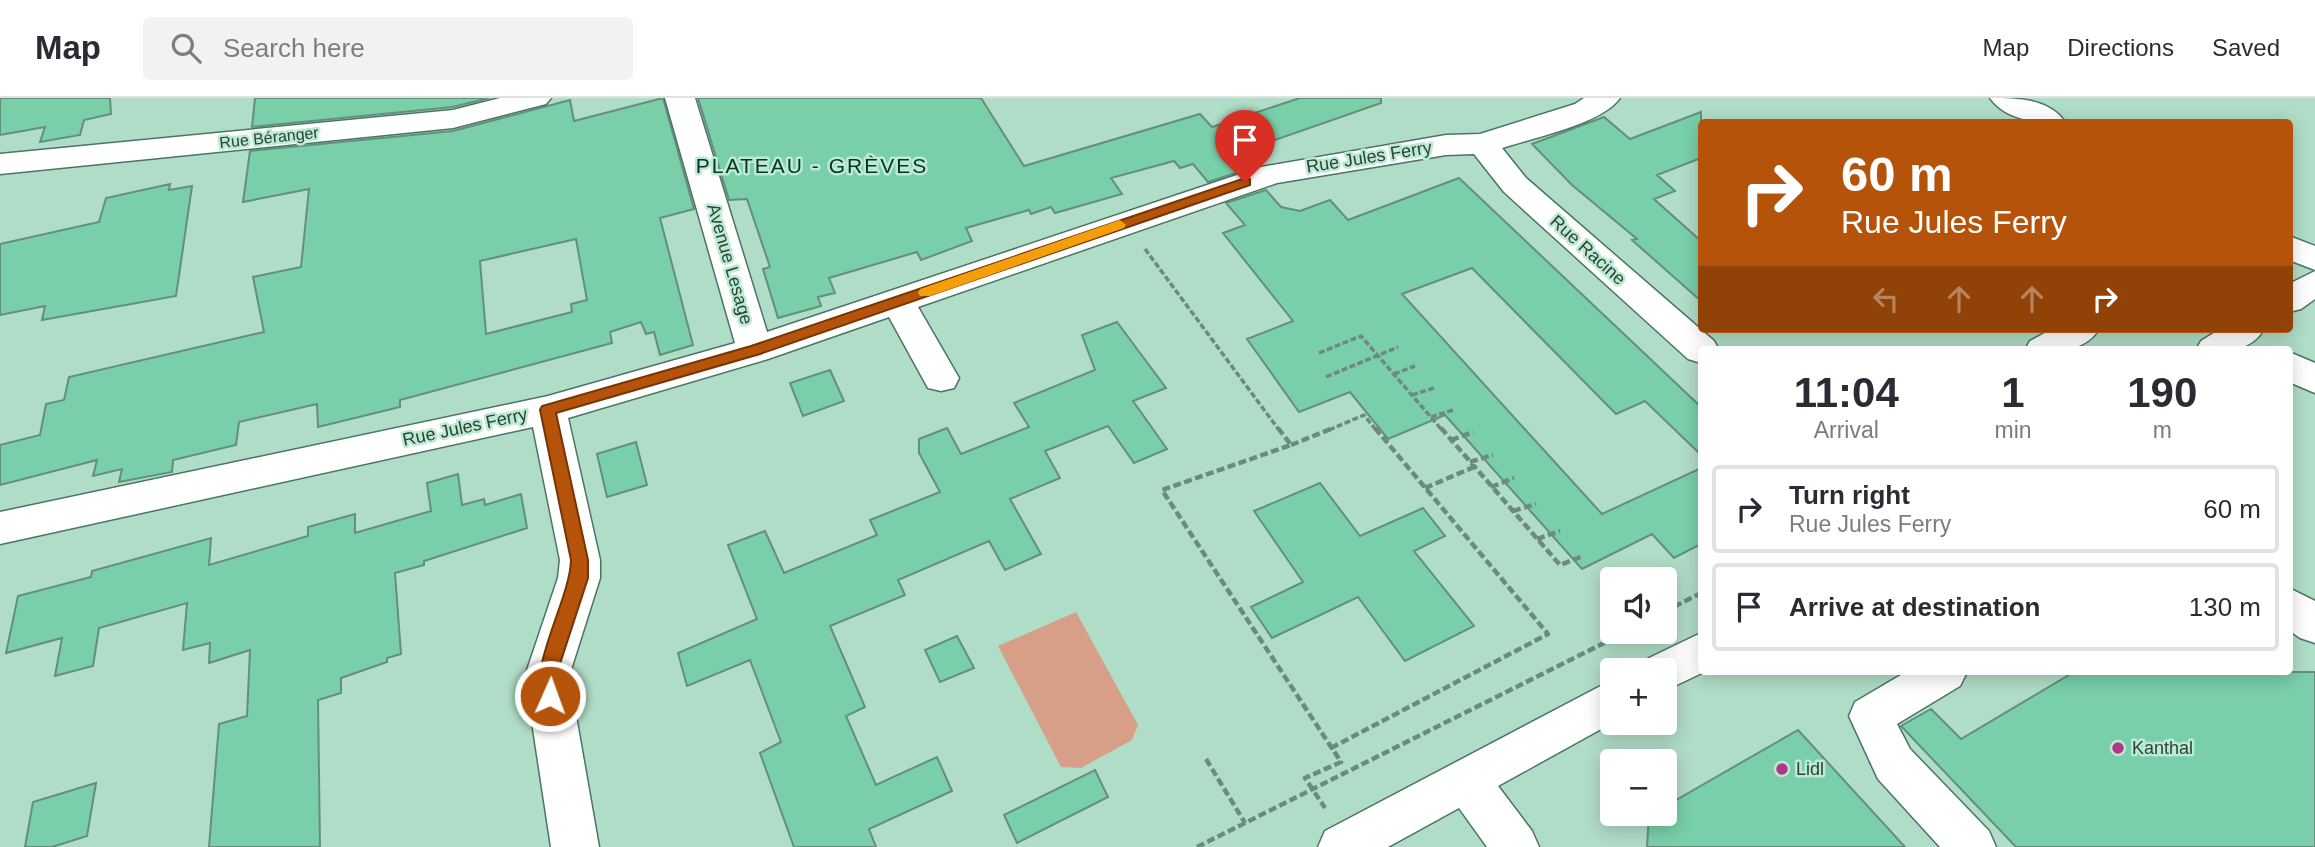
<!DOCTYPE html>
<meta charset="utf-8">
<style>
body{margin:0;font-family:Arial,sans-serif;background:#f2f2f3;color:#2b2b33;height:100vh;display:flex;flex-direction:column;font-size:26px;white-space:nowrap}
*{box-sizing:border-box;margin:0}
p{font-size:23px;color:#7c7c81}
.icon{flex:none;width:38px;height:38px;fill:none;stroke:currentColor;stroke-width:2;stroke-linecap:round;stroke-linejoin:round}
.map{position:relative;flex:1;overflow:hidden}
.drawer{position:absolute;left:1698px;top:248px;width:595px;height:329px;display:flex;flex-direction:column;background:#fff;border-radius:7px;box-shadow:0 4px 18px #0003}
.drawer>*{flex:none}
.banner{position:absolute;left:1698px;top:21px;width:595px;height:214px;border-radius:7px;box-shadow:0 4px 18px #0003;background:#b45309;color:#fff;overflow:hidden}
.tools{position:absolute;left:1600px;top:469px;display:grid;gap:14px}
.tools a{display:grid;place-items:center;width:77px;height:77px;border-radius:7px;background:#fff;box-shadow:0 4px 18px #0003;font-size:35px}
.pin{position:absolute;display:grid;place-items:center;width:60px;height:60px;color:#fff;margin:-72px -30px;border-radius:50% 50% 50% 0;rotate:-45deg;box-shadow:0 0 7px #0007}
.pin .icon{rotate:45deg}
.me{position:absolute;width:77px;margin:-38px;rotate:2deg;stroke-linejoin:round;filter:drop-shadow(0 0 5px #0008)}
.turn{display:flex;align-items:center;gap:24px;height:147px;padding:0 28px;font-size:32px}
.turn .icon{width:91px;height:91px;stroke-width:2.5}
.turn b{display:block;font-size:49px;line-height:60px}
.lanes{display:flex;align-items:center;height:66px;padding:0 28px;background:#0003;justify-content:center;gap:35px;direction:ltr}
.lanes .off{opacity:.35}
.eta{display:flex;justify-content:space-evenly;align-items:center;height:119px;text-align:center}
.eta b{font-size:42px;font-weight:700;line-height:49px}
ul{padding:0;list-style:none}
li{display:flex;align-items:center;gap:21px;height:88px;margin:0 14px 10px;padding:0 14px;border:4px solid #e1e1e2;border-radius:7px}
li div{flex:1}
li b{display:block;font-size:26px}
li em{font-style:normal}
header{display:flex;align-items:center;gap:42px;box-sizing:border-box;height:98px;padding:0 35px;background:#fff;border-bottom:2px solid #e1e1e2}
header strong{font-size:33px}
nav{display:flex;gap:38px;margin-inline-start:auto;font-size:24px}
.search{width:490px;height:63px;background:#f2f2f3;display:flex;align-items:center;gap:18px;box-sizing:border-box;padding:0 24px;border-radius:7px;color:#7c7c81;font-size:26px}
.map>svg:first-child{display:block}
</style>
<header>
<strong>Map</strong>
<div class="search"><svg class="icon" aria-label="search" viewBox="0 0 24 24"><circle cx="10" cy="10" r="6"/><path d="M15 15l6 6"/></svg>Search here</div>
<nav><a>Map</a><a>Directions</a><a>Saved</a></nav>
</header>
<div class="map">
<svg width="2315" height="749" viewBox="0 0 2315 749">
<rect width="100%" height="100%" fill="#b0ddc7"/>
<path fill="#d79f88" d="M1076,514L1138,627L1132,642L1081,670L1061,669L998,548Z"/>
<path fill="#79cfa9" stroke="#648f7b" stroke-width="2" fill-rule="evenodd" d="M0,0H110L111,16L84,22L80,37L40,44L45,29L0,37Z
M255,0H489L453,9L252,29Z
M663,0L694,111L660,120L693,247L660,257L654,234L646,236L641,224L610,234L612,245L400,302V309L318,329L317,306L239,324L236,347L173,362L172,374L119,384L122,371L93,378L97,362L0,387V347L40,337L46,306L64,302L69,279L264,234L253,179L301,169L309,91L243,104L250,53L453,33L570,2L574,23ZM576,141L587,202L571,206L572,214L486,236L480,163Z
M698,0H981L1024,68L1200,16L1212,29L1300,0H1381V5L1235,56L1248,71L1208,84L1193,66L1180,70L1174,63L1111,80L1122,96L1055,115L1051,109L1031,116L1029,112L966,130L972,143L921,162L917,154L829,180L835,195L818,199L821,208L778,220L763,171L770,169L747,101L729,102Z
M1701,14V60L1657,77L1675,93L1654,101L1701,143V203L1632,142L1637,141L1572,87L1532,46L1604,19L1630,41Z
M1459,80L1701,309V357L1645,303L1616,316L1472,170L1402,196L1602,416L1701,370V446L1674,460L1652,436L1582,471L1445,317L1388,341L1350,294L1299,314L1247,241L1293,223L1223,135L1245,127L1226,105L1266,92L1281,109L1300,113L1330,102L1348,122Z
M170,86L169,92L192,88L176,198L42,222L45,208L0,217V146L99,124L106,100Z
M1117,224L1166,290L1133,303L1167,351L1134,365L1108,328L1045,353L1060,380L1010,401L1041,456L1005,472L989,443L898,482L905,497L830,528L865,609L846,618L876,687L937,659L952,693L869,731L876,749H794L760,655L781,644L750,562L687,588L678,555L757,521L728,447L765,433L784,475L877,437L870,422L940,394L919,355V341L947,330L961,356L1029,329L1014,305L1095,272L1082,237Z
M830,272L844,303L803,318L790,285Z
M636,344L647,387L607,399L597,356Z
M458,376L462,407L484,401L485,407L521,396L527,430L424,463V467L395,475L401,556L387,560V564L341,580V595L318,602L320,749H209L219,626L247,618L250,552L209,565L210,545L183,552L187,505L99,530L93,568L55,578L62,540L6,555L18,498L91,479L92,473L211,440L209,467L308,438V429L355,416V435L431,413L427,385Z
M1320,385L1360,438L1423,410L1445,438L1414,453L1474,528L1405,563L1358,499L1272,540L1251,509L1303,484L1254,413Z
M957,538L974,570L940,584L925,552Z
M2074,574H2315V749H2016L1901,628L1931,611L1961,641Z
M1798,632L1905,749H1647L1649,718L1664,716V709Z
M1095,672L1108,699L1017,745L1004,717Z
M96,685L87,738L52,749H25L33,704Z"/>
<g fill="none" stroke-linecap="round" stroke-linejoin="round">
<defs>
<path id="minor" d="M500,0H551L546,6L453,30L0,76V56L453,12Z
M665,0H695L767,234L1261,69L1446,37L1480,36L1575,6L1584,0H1620C1602,26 1532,40 1502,50L1526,80L1714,243L1719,252H1701V265L1688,261L1504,94L1474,56L1446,57L1277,85L918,209L959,280L954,290L941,293L928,290L889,219L768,261L568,320L600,462V480L569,578L599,749H551L525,578L558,480L560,462L533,329L0,446V414L548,298L735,245Z
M1990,0C2016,0 2049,0 2065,24C2040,26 2006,23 1990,0Z
M2289,138L2315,148V172L2289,162Z
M2315,173V201L2301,211L2289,214V186Z
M2052,231H2099C2083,257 2052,252 2025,252L2030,243Z
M2220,231H2264C2249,257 2222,252 2196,252L2201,243Z
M2289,254L2315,265V295L2289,284Z
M2289,490L2315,503V545L2300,540L2289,532Z
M1701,535V574H1704L1664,593V572H1643L1649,560Z
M1906,574H1967L1960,588L1897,626L1910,651L1989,733L1996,749H1940L1878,681L1849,618L1855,604Z
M1612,582V625L1498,688L1532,733L1539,749H1487L1459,710L1388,749H1318L1325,733Z"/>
</defs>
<use href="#minor" stroke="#4a7561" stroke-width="3"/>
<path stroke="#6c8b7c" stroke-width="3.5" stroke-dasharray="6 2.5" stroke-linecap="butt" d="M1145,151L1279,332
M1319,255L1361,238L1442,332
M1394,276L1415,268
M1326,279L1398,249
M1412,297L1434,290
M1431,319L1453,312
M1329,332L1364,317L1376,332"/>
<path stroke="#6c8b7c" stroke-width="4.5" stroke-dasharray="8 3.5" stroke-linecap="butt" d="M1278,330L1291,347L1162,392L1341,664L1305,680L1325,710
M1441,330L1560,467L1583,458
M1451,342L1473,334
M1291,347L1333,330
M1470,364L1493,357
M1491,389L1514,380
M1425,390L1474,369
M1513,413L1536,406
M1537,441L1560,433
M1664,514L1701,495
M1331,650L1548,536L1375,330
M1206,661L1245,725
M1197,749L1626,534"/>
<use href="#minor" fill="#fff" fill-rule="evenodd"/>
</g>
<path fill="#b45309" stroke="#753606" stroke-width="2" d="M1245,80L1250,81V87L760,256L556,315L588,462V480L556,578L559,598L556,604L550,606L543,604C527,570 570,502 571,462L540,312L542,308L751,248Z"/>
<path fill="#f59e0b" d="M1120,122L1126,127L1124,130L930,198H920L918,195L920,191Z"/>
<g fill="#b23789" stroke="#bcebd4" stroke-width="2.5">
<circle cx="2118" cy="650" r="7"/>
<circle cx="1782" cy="671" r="7"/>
</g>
<g text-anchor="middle" stroke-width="5" stroke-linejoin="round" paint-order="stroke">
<g font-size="16" fill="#2f4138" stroke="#bcebd4">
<text transform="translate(269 39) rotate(-6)" y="6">Rue Béranger</text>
</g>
<g font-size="18" fill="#2f4138" stroke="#bcebd4">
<text transform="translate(1369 59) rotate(-9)" y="6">Rue Jules Ferry</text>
<text transform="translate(1588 152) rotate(42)" y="6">Rue Racine</text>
<text transform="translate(730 166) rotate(74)" y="6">Avenue Lesage</text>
<text transform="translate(465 329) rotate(-12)" y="6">Rue Jules Ferry</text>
</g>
<g font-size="18" fill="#2f4138" stroke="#bcebd4" text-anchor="start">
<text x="2132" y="656">Kanthal</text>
<text x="1796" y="677">Lidl</text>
</g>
<g font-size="21" letter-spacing="2" fill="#073424" stroke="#bcebd4">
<text x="812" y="75">PLATEAU - GRÈVES</text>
</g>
</g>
</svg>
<div class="tools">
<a><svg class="icon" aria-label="sound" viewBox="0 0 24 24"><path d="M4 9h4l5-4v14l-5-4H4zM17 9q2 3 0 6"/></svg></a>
<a>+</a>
<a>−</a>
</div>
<div class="pin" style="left:1245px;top:84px;background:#d93025"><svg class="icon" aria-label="arrive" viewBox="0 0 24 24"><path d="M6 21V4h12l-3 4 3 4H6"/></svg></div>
<svg class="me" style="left:550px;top:598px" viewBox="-20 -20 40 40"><circle r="17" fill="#b45309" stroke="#fff" stroke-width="3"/><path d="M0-11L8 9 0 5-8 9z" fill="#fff"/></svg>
<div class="banner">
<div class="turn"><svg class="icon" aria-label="right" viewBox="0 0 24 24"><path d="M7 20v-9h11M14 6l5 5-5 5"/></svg><div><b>60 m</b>Rue Jules Ferry</div></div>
<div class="lanes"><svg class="icon off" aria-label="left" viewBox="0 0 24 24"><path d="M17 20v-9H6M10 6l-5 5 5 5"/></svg><svg class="icon off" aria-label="ahead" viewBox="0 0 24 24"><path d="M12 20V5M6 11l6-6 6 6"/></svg><svg class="icon off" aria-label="ahead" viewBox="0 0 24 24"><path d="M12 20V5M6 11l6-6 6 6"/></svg><svg class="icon" aria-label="right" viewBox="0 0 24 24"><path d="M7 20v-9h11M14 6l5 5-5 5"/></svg></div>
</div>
<section class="drawer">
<div class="eta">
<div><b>11:04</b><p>Arrival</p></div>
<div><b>1</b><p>min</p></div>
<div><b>190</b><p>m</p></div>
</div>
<ul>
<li><svg class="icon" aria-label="right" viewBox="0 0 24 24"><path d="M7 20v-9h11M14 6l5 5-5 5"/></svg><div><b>Turn right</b><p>Rue Jules Ferry</p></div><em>60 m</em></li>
<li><svg class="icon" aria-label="arrive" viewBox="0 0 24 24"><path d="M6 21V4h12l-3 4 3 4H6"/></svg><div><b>Arrive at destination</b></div><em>130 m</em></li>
</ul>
</section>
</div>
